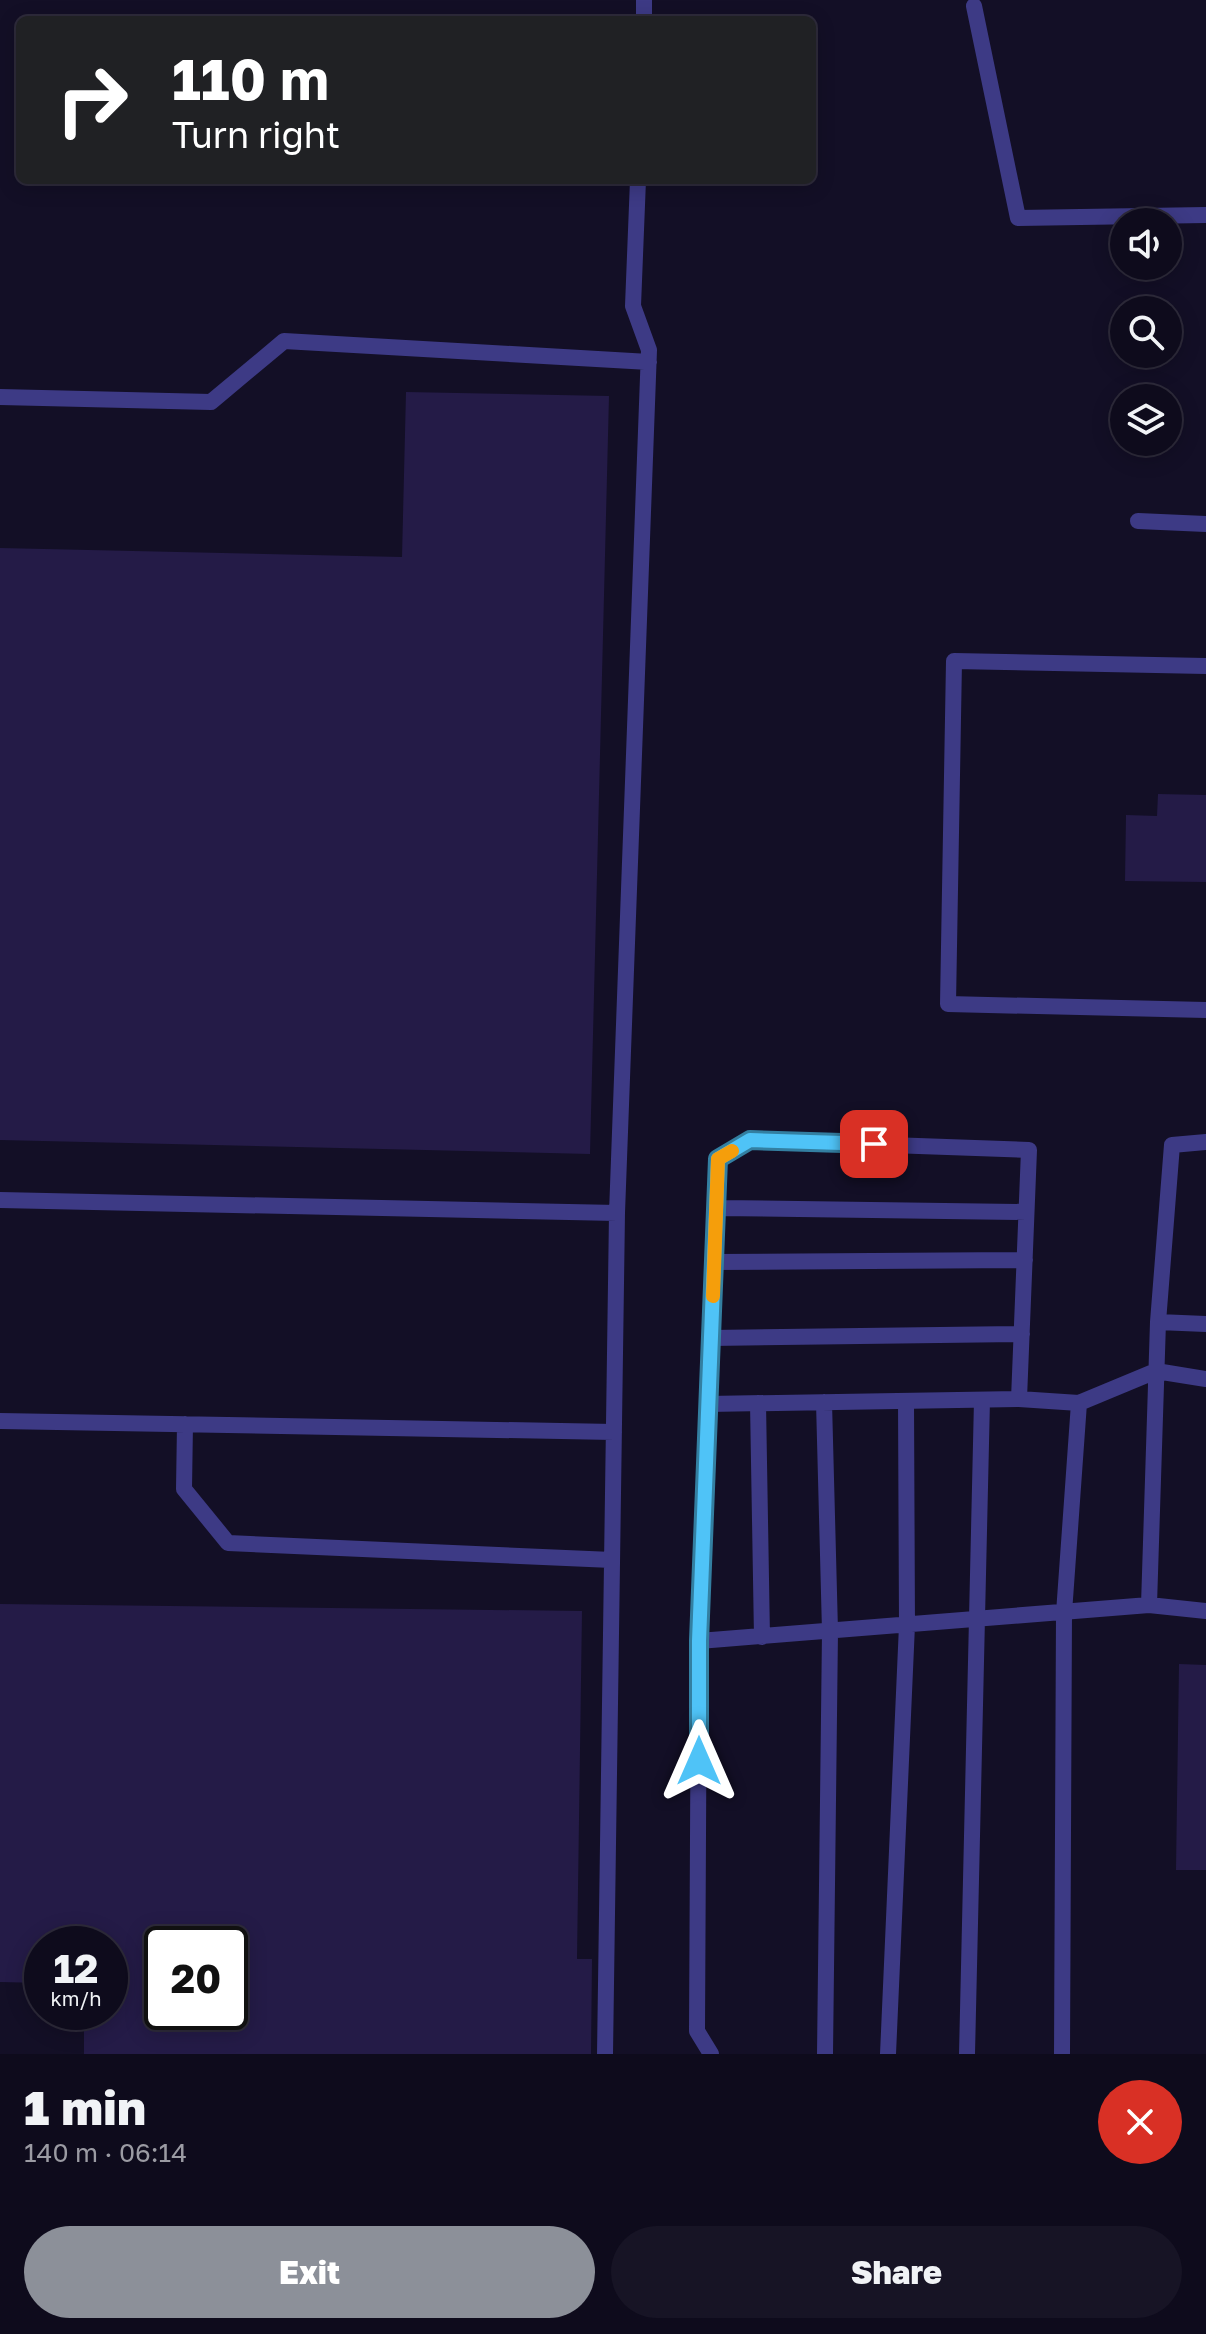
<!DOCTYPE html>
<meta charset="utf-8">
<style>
body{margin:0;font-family:"Golos Text",sans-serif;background:#171425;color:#f1f3f6;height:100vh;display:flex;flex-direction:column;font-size:30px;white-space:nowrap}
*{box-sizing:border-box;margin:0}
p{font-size:26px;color:#9b9ba3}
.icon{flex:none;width:44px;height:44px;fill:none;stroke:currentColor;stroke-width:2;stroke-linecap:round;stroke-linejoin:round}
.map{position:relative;height:2054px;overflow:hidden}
.sheet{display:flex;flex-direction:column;background:#0e0b1c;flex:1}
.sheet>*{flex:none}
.top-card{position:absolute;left:16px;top:16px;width:800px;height:168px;border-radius:12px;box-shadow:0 4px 20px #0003,0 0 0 2px #2e2b3b;background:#202124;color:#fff;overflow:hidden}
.buttons{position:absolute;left:1110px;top:208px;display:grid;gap:16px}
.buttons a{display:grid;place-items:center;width:72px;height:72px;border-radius:50%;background:#0e0b1c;box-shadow:0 4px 20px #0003,0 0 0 2px #2e2b3b;font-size:40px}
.speed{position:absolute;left:24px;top:1926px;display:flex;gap:16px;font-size:40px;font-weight:700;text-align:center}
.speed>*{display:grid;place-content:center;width:104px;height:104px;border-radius:50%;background:#0e0b1c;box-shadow:0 4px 20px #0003,0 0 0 2px #2e2b3b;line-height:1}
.speed small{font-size:20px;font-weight:400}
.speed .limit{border:4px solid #111;border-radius:12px;background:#fff;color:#111}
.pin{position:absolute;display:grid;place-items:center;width:68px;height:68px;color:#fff;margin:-34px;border-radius:16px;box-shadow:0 4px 12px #0006}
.me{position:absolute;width:88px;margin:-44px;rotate:0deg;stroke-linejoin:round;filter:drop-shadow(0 0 6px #0008)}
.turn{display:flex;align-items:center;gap:28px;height:168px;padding:0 24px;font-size:36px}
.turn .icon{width:104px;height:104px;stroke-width:2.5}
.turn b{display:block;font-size:56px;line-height:68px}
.round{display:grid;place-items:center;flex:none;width:84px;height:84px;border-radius:42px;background:#171425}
.summary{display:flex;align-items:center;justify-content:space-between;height:136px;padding:0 24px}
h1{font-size:48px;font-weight:800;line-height:60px}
.button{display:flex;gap:16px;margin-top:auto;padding:16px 24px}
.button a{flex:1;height:92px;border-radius:48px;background:#8c9099;color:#fff;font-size:32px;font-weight:800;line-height:92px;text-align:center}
.button a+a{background:#171425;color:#f1f3f6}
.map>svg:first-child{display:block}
</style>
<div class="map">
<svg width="1206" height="2054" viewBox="0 0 1206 2054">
<rect width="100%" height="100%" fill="#130f26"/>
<path fill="#241b47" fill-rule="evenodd" d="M406,392L609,396L590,1154L0,1140V548L402,557Z
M1158,794L1206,795V882L1125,881L1126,815L1157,816Z
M0,1604L582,1611L577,1959H592L591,2054H84V2012H110V1944H42V1983L0,1982ZM162,1944H230V2012H162Z
M1179,1664L1206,1665V1870H1176Z"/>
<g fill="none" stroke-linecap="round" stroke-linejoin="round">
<path stroke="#3d3a85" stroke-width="16" d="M974,6L1018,218L1206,215
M644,20V0
M0,397L211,402L284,341L649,362
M1138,521L1206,524
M1206,666L954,661L948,1004L1206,1010
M1206,1142L1172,1145L1158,1322L1206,1324
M0,1200L617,1213L649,350L633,306L638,180
M717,1208L1026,1212
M714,1262L1025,1260
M711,1338L1022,1334
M1019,1399L1079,1403L1064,1613L1062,2054
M824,1402L830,1631L825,2054
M758,1403L762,1637
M1079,1403L1156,1371L1206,1379
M0,1421L614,1432
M185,1424L184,1489L228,1543L612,1560
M1149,1605L1206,1611
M699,1641L718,1159L750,1140L1029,1150L1019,1399L708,1404
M605,2054L617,1213
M711,2054L697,2031L699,1641L1149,1605L1158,1322
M888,2054L907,1625L906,1401
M967,2054L982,1400"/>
</g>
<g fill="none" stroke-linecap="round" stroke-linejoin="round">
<defs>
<path id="route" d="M699,1761V1641L718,1159L750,1140L874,1144"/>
</defs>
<use href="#route" stroke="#337fa1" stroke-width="20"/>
<use href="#route" stroke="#4fc3f7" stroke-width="14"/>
<path stroke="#f59e0b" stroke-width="14" d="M713,1296L718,1159L732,1151"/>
</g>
</svg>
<div class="buttons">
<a><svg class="icon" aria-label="sound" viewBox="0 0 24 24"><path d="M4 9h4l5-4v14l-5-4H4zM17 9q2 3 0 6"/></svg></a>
<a><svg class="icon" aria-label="search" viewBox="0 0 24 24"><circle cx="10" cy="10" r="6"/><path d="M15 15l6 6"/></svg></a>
<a><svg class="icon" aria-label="layers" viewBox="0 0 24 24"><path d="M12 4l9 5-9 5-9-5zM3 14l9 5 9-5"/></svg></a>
</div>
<div class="speed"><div>12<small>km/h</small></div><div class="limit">20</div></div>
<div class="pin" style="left:874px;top:1144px;background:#d93025"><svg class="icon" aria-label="arrive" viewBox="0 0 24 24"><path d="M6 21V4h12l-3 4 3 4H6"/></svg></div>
<svg class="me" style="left:699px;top:1761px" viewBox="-20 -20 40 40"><path d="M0-17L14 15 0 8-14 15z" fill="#4fc3f7" stroke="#fff" stroke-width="4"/></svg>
<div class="top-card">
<div class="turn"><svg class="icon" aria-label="right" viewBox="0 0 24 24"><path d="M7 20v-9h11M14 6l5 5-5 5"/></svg><div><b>110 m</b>Turn right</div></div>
</div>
</div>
<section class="sheet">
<div class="summary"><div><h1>1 min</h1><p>140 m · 06:14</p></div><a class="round" style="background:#d93025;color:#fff"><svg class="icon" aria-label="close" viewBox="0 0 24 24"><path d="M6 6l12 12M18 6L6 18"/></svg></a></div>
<div class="button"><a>Exit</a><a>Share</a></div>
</section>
